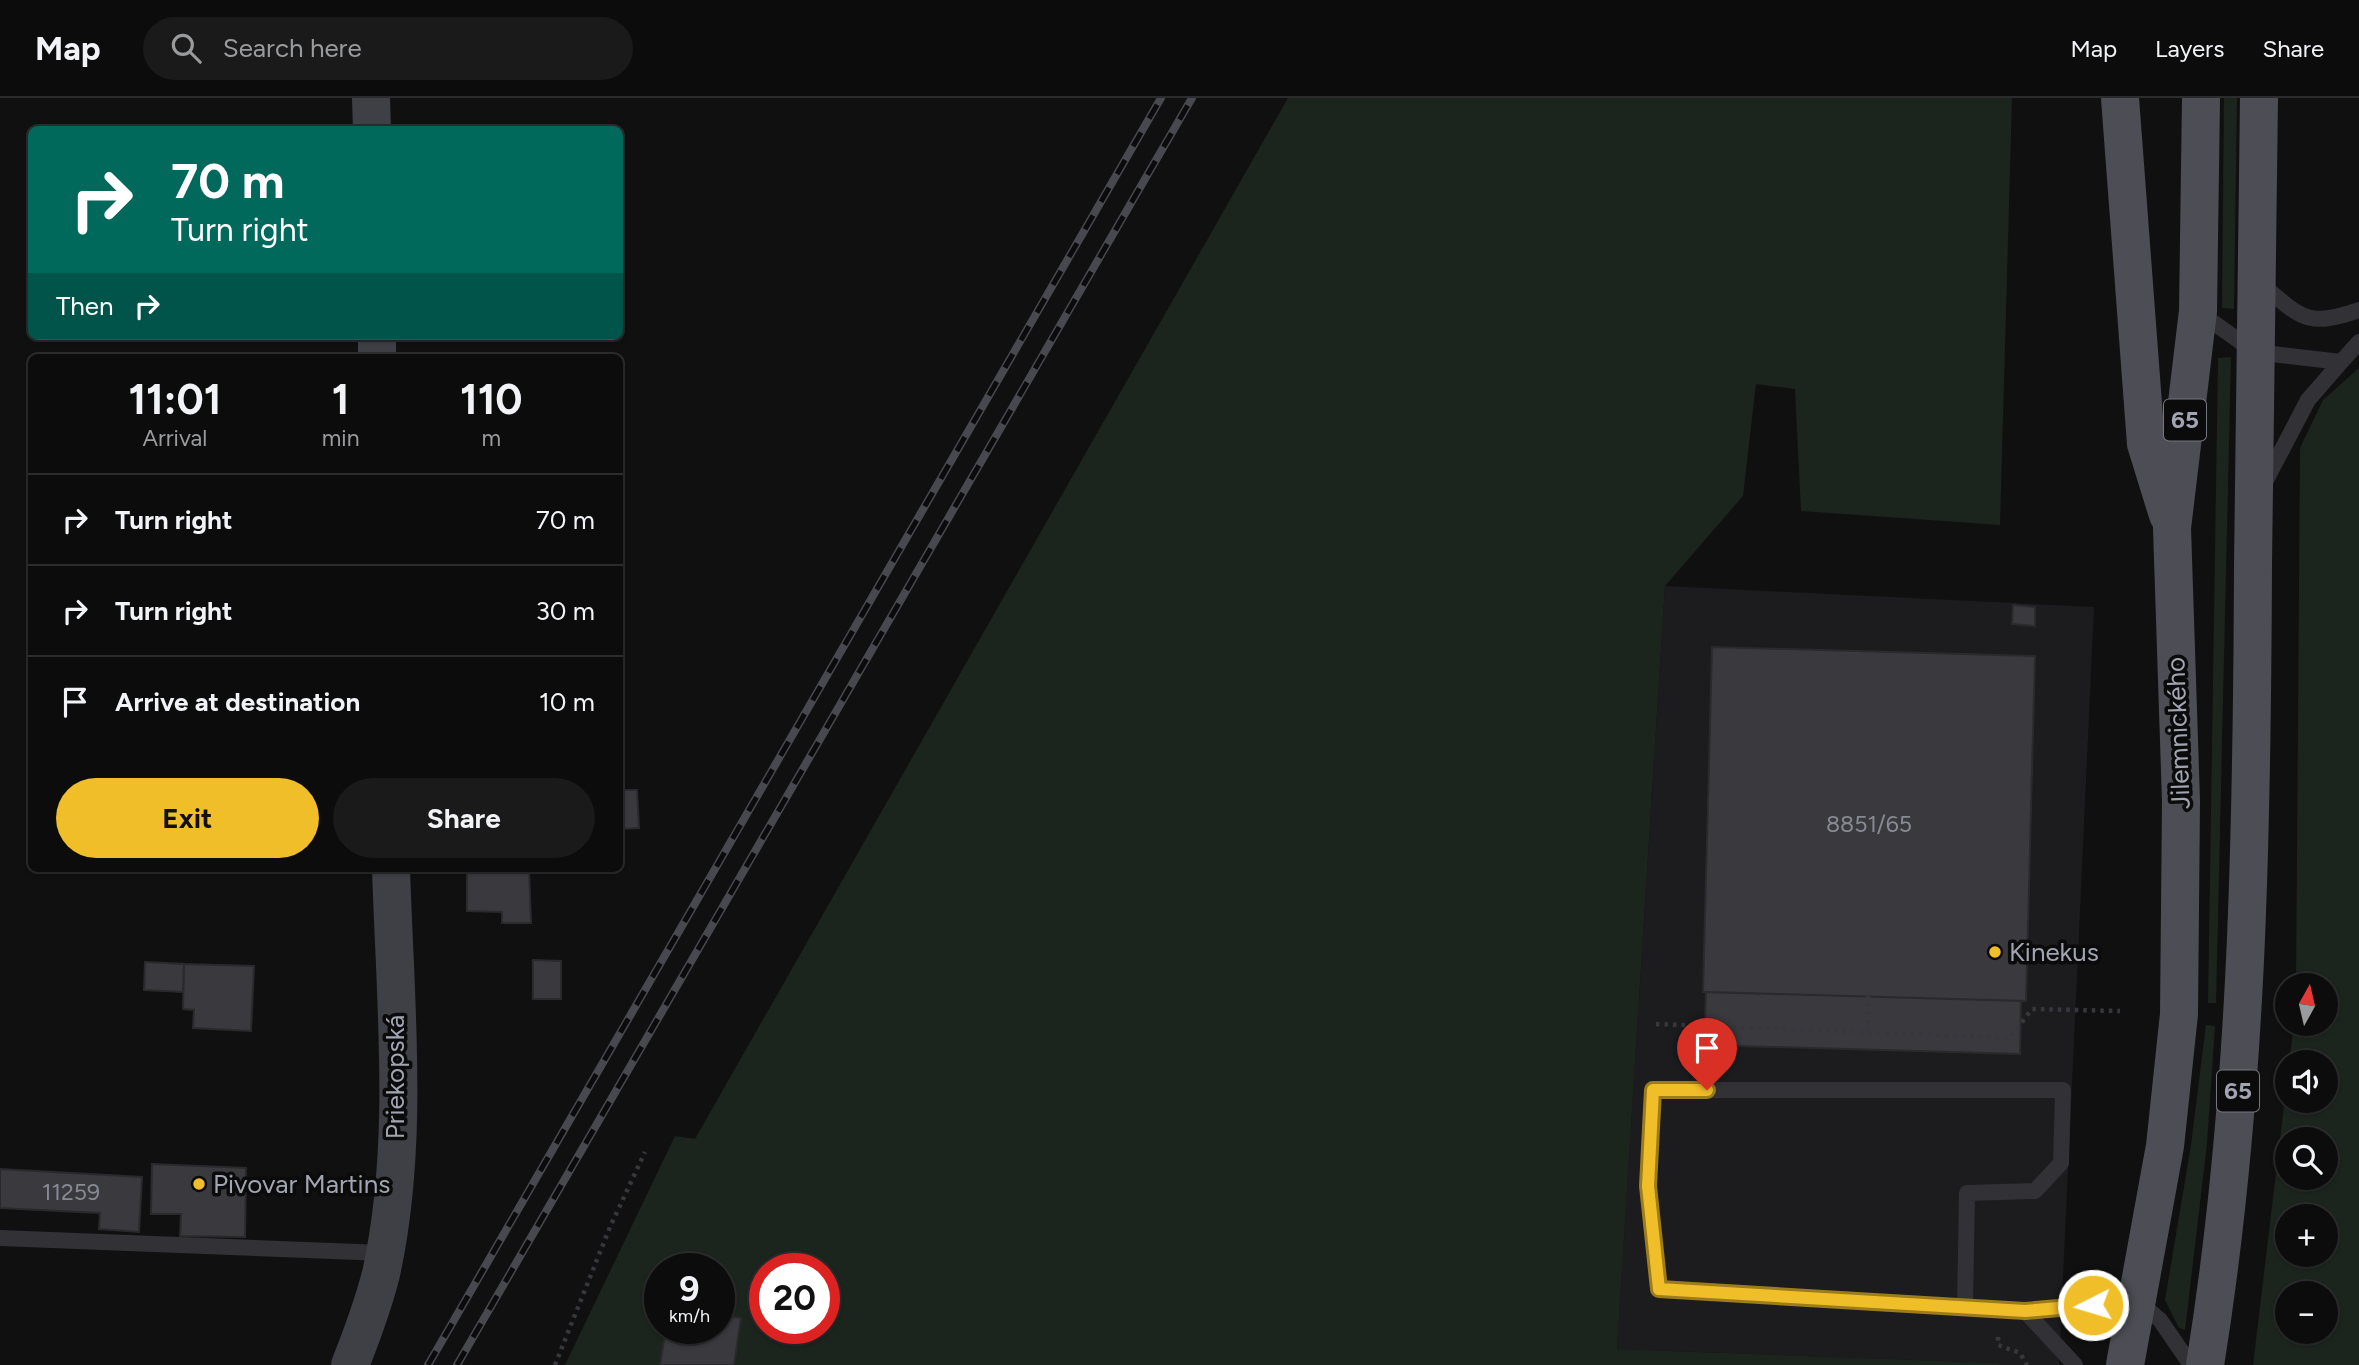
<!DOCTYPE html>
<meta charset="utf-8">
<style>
body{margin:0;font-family:Figtree,sans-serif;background:#1a1a1b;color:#f1f3f6;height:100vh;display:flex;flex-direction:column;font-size:26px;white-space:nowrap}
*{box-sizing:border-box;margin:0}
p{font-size:23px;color:#9a9b9d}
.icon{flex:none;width:38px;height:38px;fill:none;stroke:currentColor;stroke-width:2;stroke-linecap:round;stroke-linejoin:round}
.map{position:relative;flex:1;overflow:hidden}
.drawer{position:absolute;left:28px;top:256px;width:595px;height:518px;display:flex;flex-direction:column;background:#0c0c0d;border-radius:10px;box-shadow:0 2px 5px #0004,0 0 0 2px #2c2c2e}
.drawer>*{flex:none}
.top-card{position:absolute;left:28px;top:28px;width:595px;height:214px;border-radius:10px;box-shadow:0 2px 5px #0004,0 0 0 2px #2c2c2e;background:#00695c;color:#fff;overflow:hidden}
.needle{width:46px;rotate:8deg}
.tools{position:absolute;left:2275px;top:875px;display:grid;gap:14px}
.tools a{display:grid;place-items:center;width:63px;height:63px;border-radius:50%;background:#0c0c0d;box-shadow:0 2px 5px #0004,0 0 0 2px #2c2c2e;font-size:35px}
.speed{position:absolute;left:644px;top:1155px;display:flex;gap:14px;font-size:35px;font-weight:700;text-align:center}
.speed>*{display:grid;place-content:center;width:91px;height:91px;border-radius:50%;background:#0c0c0d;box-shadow:0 2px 5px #0004,0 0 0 2px #2c2c2e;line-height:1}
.speed small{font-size:18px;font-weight:400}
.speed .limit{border:10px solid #d22;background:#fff;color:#111}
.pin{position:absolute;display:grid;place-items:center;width:60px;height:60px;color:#fff;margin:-72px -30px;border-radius:50% 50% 50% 0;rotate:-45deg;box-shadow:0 0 7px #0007}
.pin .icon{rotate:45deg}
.me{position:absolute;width:77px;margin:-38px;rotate:265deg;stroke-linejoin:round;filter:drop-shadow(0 0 5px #0008)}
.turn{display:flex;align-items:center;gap:24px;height:147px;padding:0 28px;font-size:32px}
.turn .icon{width:91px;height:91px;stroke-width:2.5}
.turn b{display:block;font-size:49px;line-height:60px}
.then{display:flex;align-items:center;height:66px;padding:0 28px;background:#0003;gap:14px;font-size:26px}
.eta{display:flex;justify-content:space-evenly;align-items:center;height:119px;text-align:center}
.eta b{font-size:42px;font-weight:700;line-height:49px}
.primary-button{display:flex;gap:14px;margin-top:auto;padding:14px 28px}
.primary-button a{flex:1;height:80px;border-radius:42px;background:#f0be29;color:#111;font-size:28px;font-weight:700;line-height:80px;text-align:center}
.primary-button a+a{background:#1a1a1b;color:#f1f3f6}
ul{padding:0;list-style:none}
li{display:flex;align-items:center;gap:21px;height:91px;padding:0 28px;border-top:2px solid #2c2c2e}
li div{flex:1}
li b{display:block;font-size:26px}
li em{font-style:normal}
header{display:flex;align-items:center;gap:42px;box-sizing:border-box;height:98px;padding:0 35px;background:#0c0c0d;border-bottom:2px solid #2c2c2e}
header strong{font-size:33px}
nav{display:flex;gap:38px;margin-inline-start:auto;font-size:24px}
.search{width:490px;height:63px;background:#1a1a1b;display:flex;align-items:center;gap:18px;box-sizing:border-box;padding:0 24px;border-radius:38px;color:#9a9b9d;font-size:26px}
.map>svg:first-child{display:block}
</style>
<header>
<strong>Map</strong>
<div class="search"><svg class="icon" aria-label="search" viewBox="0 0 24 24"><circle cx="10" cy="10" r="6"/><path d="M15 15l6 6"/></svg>Search here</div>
<nav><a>Map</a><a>Layers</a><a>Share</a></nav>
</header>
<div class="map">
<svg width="2359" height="1267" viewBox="0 0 2359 1267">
<rect width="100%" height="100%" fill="#101011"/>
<path fill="#1c1c1e" d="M1665,488L2094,509L2059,1267H2000L1998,1265L1617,1251Z"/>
<path fill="#1c241e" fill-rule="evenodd" d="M1288,0H2012L2000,427L1801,413L1795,291L1756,286L1743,398L1665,488L1617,1251L1998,1265L2000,1267H565L675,1038L695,1041ZM660,1171H719V1230H660ZM765,1171H824V1230H765Z
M2224,0H2237L2234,211L2222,210Z
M2231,259L2216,905H2208L2218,260Z
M2359,270V1267H2253L2287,983V1003H2326V964H2289L2294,926H2326V887H2296L2300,350L2323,302ZM2326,1041V1080H2287V1041ZM2326,1118V1157H2287V1118ZM2287,1195H2326V1234H2287Z
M2206,927L2215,928L2207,1046L2185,1232L2179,1230L2165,1202L2191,1047Z"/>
<path fill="#3a3a3e" stroke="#2a2a2d" stroke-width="2" d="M2013,507L2035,509V528L2012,526Z
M1712,549L2035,558L2026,903L1703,894Z
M620,692H637L639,730L620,731Z
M467,770H529L531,825H502V814L467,813Z
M533,862L561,863V901H533Z
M145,864L184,866L183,894L144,892Z
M184,866L254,868L251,933L193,930L194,912L183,911Z
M1706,894L2021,903L2020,956L1704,947Z
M152,1066L246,1070L245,1139L180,1138L181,1116H151Z
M0,1071L142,1079L139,1134L99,1131L100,1115L0,1110Z
M719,1217L741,1220L734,1267H660L666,1230H719Z"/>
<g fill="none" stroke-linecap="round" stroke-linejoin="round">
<path stroke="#37383d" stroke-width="4.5" stroke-dasharray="3.5 5" stroke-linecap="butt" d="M1656,926L2010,940L2032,911L2120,913
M1868,934V898
M1998,1239V1247L2020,1255L2027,1267
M555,1267L610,1129L645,1054"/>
<path stroke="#313136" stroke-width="16" d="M2260,185C2300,218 2305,231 2359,212
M2200,215L2255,254L2341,264L2359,244
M2265,384L2308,302L2341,264
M0,1140L384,1155
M1965,1208L1967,1095L2035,1093L2061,1065L2063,992H1653L1648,1088L1659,1190L2025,1213L2138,1203L2160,1222L2191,1267
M2025,1213L2075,1267"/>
<path stroke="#3f4046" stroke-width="38" d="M371,0L372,32
M377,238V259
M350,1267C362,1237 373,1207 381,1176C410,1044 395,903 391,770"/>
<path stroke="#4d4e55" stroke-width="38" d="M2120,0L2146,346L2168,417
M2125,1267L2165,1048L2179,916L2181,703L2172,430L2198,213L2201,0
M2205,1267C2248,1001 2252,734 2253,466C2255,310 2258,155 2259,0"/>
<defs>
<path id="rail" d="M428,1267L1161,0
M457,1267L1192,0"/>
</defs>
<use href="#rail" stroke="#48494f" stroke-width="8"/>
<use href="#rail" stroke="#0b0b0c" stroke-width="5" stroke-dasharray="16" stroke-linecap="butt"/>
</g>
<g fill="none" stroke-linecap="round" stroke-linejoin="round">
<defs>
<path id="route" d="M1707,992H1653L1648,1088L1659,1191L2025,1213L2093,1207"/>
</defs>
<use href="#route" stroke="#9c7c1b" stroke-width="18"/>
<use href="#route" stroke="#f0be29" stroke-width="12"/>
</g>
<g fill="#f0be29" stroke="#0b0b0c" stroke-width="2.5">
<circle cx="1995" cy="854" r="7"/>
<circle cx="199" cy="1086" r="7"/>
</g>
<g text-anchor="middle" stroke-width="7" stroke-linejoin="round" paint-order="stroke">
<g font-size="23" fill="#878a95">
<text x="1869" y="734">8851/65</text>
<text x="71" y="1102">11259</text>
</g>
<g fill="#0b0b0c" stroke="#747780" stroke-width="2">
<rect x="2164" y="301.5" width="42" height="41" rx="5"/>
<rect x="2217" y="972.5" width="42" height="41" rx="5"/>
</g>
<g font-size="24" font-weight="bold" fill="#a1a5b2">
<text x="2185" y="330">65</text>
<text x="2238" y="1001">65</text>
</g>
<g font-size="26" fill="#a1a5b2" stroke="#0b0b0c">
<text transform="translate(2178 635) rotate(-92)" y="9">Jilemnického</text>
<text transform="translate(395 979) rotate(-90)" y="9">Priekopská</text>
</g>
<g font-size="26" fill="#a1a5b2" stroke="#0b0b0c" text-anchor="start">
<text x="2009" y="863">Kinekus</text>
<text x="213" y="1095">Pivovar Martins</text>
</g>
</g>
</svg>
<div class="tools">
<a><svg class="needle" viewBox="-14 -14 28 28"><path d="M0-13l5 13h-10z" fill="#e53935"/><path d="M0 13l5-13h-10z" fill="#9a9b9d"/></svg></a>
<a><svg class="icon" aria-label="sound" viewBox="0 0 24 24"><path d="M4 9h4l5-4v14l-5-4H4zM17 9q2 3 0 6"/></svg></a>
<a><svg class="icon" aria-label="search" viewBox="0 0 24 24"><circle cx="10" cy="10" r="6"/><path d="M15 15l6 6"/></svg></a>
<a>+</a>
<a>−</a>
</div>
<div class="speed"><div>9<small>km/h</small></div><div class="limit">20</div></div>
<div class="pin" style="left:1707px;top:992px;background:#d93025"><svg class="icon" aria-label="arrive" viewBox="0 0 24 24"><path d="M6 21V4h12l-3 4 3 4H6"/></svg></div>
<svg class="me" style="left:2093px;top:1207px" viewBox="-20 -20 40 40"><circle r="17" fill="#f0be29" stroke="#fff" stroke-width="3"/><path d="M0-11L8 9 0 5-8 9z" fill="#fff"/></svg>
<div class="top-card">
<div class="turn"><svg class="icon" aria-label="right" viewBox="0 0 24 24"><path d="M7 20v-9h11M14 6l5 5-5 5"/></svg><div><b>70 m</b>Turn right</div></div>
<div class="then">Then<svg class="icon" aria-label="right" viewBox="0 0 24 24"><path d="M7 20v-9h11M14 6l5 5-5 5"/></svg></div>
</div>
<section class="drawer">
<div class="eta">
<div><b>11:01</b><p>Arrival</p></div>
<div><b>1</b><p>min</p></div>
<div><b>110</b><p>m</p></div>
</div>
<ul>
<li><svg class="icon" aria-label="right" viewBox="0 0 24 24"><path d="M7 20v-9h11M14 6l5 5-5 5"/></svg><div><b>Turn right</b></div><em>70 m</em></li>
<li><svg class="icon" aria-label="right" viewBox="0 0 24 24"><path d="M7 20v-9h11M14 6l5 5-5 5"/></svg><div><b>Turn right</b></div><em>30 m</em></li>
<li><svg class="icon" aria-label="arrive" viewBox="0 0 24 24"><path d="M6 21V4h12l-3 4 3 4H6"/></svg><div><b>Arrive at destination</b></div><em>10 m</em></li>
</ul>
<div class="primary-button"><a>Exit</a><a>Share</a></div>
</section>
</div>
